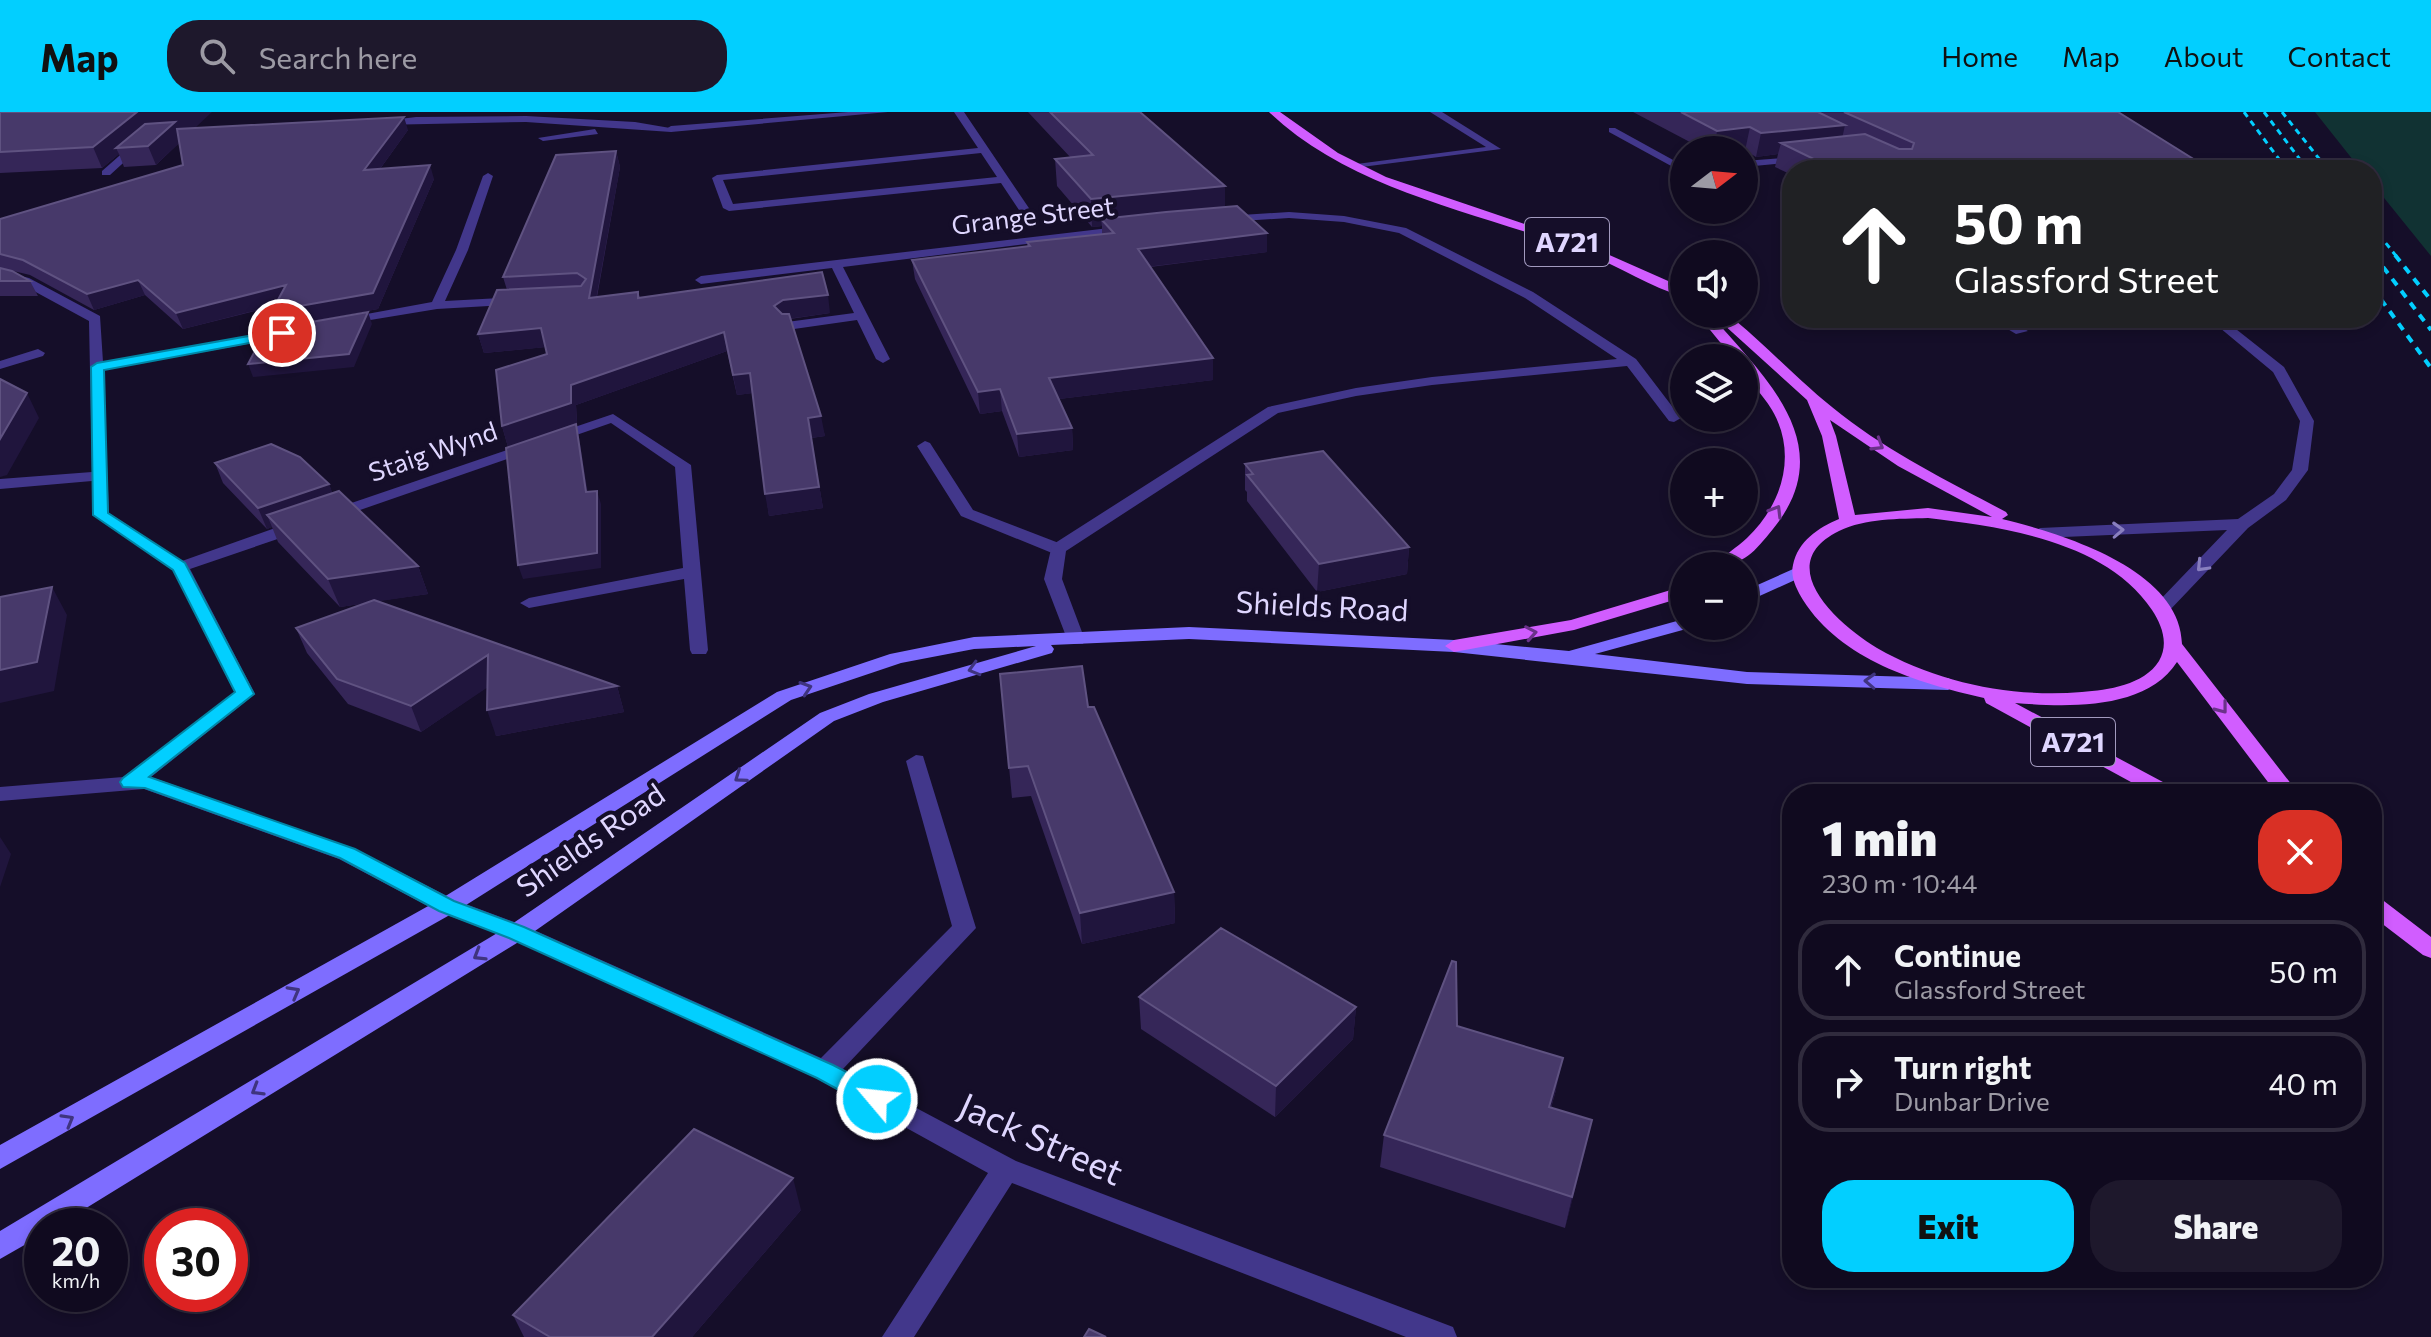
<!DOCTYPE html>
<meta charset="utf-8">
<style>
body{margin:0;font-family:Commissioner,sans-serif;background:#1e182c;color:#f1f3f6;height:100vh;display:flex;flex-direction:column;font-size:30px;white-space:nowrap}
*{box-sizing:border-box;margin:0}
p{font-size:26px;color:#9c9aa4}
.icon{flex:none;width:44px;height:44px;fill:none;stroke:currentColor;stroke-width:2;stroke-linecap:round;stroke-linejoin:round}
.map{position:relative;flex:1;overflow:hidden}
.panel{position:absolute;left:1782px;top:672px;width:600px;height:504px;display:flex;flex-direction:column;background:#100a1f;border-radius:32px;box-shadow:0 4px 12px #0003,0 0 0 2px #302b3d}
.panel>*{flex:none}
.hud{position:absolute;left:1782px;top:48px;width:600px;height:168px;border-radius:32px;box-shadow:0 4px 12px #0003,0 0 0 2px #302b3d;background:#202124;color:#fff;overflow:hidden}
.needle{width:52px;rotate:74deg}
.fabs{position:absolute;left:1670px;top:24px;display:grid;gap:16px}
.fabs a{display:grid;place-items:center;width:88px;height:88px;border-radius:50%;background:#100a1f;box-shadow:0 4px 12px #0003,0 0 0 2px #302b3d;font-size:40px}
.speed{position:absolute;left:24px;top:1096px;display:flex;gap:16px;font-size:40px;font-weight:700;text-align:center}
.speed>*{display:grid;place-content:center;width:104px;height:104px;border-radius:50%;background:#100a1f;box-shadow:0 4px 12px #0003,0 0 0 2px #302b3d;line-height:1}
.speed small{font-size:20px;font-weight:400}
.speed .limit{border:12px solid #d22;background:#fff;color:#111}
.pin{position:absolute;display:grid;place-items:center;width:68px;height:68px;color:#fff;margin:-34px;border:4px solid #fff;border-radius:50%;box-shadow:0 2px 8px #0007}
.me{position:absolute;width:88px;margin:-44px;rotate:298deg;stroke-linejoin:round;filter:drop-shadow(0 0 6px #0008)}
.turn{display:flex;align-items:center;gap:28px;height:168px;padding:0 40px;font-size:36px}
.turn .icon{width:104px;height:104px;stroke-width:2.5}
.turn b{display:block;font-size:56px;line-height:68px}
.round{display:grid;place-items:center;flex:none;width:84px;height:84px;border-radius:32px;background:#1e182c}
.headline{display:flex;align-items:center;justify-content:space-between;height:136px;padding:0 40px}
h1{font-size:48px;font-weight:800;line-height:60px}
.action{display:flex;gap:16px;margin-top:auto;padding:16px 40px}
.action a{flex:1;height:92px;border-radius:32px;background:#02cfff;color:#111;font-size:32px;font-weight:800;line-height:92px;text-align:center}
.action a+a{background:#1e182c;color:#f1f3f6}
ul{padding:0;list-style:none}
li{display:flex;align-items:center;gap:24px;height:100px;margin:0 16px 12px;padding:0 24px;border:4px solid #302b3d;border-radius:32px}
li div{flex:1}
li b{display:block;font-size:30px}
li em{font-style:normal}
header{display:flex;align-items:center;gap:48px;box-sizing:border-box;height:112px;padding:0 40px;background:#02cfff;color:#111}
header strong{font-size:38px}
nav{display:flex;gap:44px;margin-inline-start:auto;font-size:28px}
.search{width:560px;height:72px;background:#1e182c;display:flex;align-items:center;gap:20px;box-sizing:border-box;padding:0 28px;border-radius:32px;color:#9c9aa4;font-size:30px}
.map>svg:first-child{display:block}
</style>
<header>
<strong>Map</strong>
<div class="search"><svg class="icon" aria-label="search" viewBox="0 0 24 24"><circle cx="10" cy="10" r="6"/><path d="M15 15l6 6"/></svg>Search here</div>
<nav><a>Home</a><a>Map</a><a>About</a><a>Contact</a></nav>
</header>
<div class="map">
<svg width="2431" height="1225" viewBox="0 0 2431 1225">
<rect width="100%" height="100%" fill="#150e29"/>
<path fill="#113233" d="M2315,0H2431V144L2372,71V58H2361Z"/>
<g fill="none" stroke-linecap="round" stroke-linejoin="round">
<path fill="#42378b" fill-rule="evenodd" d="M954,0H964L1037,108L1035,110H1027L1001,71L729,99L723,96L712,66L717,63L978,36ZM981,41L997,65L733,92L723,68Z
M1430,0H1442L1501,37L1354,56L1349,53L1486,35Z
M526,4L635,10L676,17L671,20L526,10L380,13L375,10L416,5Z
M1609,16H1615L1684,54V61L1609,20Z
M595,17L598,22L543,29L538,26Z
M135,30L144,32L110,63H102V59Z
M1808,44V48L1804,49L1744,55V49Z
M925,329L930,331L973,398L1064,433L1066,437L1064,441H1052L961,404L917,334Z"/>
<path fill="#42378b" fill-rule="evenodd" d="M848,0H888L671,20L666,17L671,14Z
M488,61L493,64L468,138L445,189L518,185L524,189L522,192L437,197L340,213L338,210L345,206L432,190L456,138L483,64Z
M1289,100L1344,104L1406,116L1533,180L1636,247L1681,306L1674,310L1669,309L1627,254L1432,273L1356,284L1278,301L1066,439L1062,467L1085,528L1083,532H1069L1044,467L1052,433L1268,295L1356,276L1432,265L1617,247L1525,186L1399,121L1344,110L1289,106L1226,110L1220,107L1226,104Z
M1126,114L1132,117L1130,119L843,155L890,247L883,251L876,247L857,208L787,218L780,214L787,210L854,201L832,156L701,172L695,168L701,164Z
M0,159L29,166L100,204L103,250L286,217L293,221L286,225L103,258L109,401L182,449L295,409L301,408L309,413L307,417L190,457L255,582L151,665L355,737L455,788L525,814L821,946L952,814L906,649L916,643L923,644L976,816L843,957L1016,1049L1453,1215L1457,1225H1406L1012,1071L914,1225H882L988,1061L816,966L509,826L439,800L339,747L144,677L0,689V675L123,665L235,581L173,458L93,403L92,369L0,377V367L92,360L89,209L21,172L0,167Z
M1989,206H2005L2028,219L2016,222Z
M2208,206H2222L2284,255L2314,309L2308,358L2286,388L2248,416L2168,500H2156L2153,496L2156,492L2227,418L2040,426L2032,421L2040,416L2238,407L2274,382L2292,358L2300,309L2273,260Z
M38,237L45,241L43,244L0,257V249Z
M613,302L691,353L708,538L706,542H692L690,538L684,467L529,496L520,491L529,486L683,456L675,355L611,311L337,406H325L323,403L325,400Z"/>
<path fill="#7e6dff" fill-rule="evenodd" d="M1800,454L1806,455L1809,459L1806,463L1744,491V479Z
M1684,507V514L1690,516L1595,542L1747,560L1948,566L1958,572L1948,578L1747,572L1454,540L1189,527L1051,533L1054,537L1052,541L883,590L834,609L525,826L57,1114H42V1123L0,1147V1119L509,814L820,601L869,582L1036,534L974,537L901,551L791,588L455,800L0,1057V1033L439,788L777,580L890,542L974,525L1189,515L1454,528L1569,539Z"/>
<path fill="#d15dff" fill-rule="evenodd" d="M1269,0H1280L1338,41L1386,65L1589,134L1684,176V185C1647,174 1614,151 1578,138C1475,99 1352,79 1269,0Z
M1697,202H1710C1763,264 1842,332 1773,417C1755,439 1744,454 1714,454C1723,443 1737,436 1747,426C1782,393 1798,342 1772,298C1762,280 1744,268 1744,246H1733Z
M1712,202H1726L1736,209C1772,239 1804,274 1842,303C1892,342 1950,370 2006,400L2008,403L2002,407C2060,421 2181,457 2182,532L2299,682H2277L2177,550C2146,599 2065,595 2015,591L2176,677L2180,682H2153L1986,591L1984,586C1918,571 1841,548 1803,488C1797,478 1790,465 1793,453C1798,429 1818,416 1839,407L1822,324L1807,288ZM1830,308L1898,354L1992,405L1928,396L1855,403L1836,324ZM1928,406C2003,415 2106,429 2152,498C2162,513 2169,532 2159,549C2144,573 2108,578 2082,580C2013,586 1938,571 1877,536C1839,513 1770,453 1839,419C1866,406 1898,407 1928,406Z
M1684,474V485L1574,518L1454,540L1445,534L1454,528L1571,508Z
M2372,784L2380,786L2431,825V846L2423,843L2372,804Z"/>
<path stroke="#02cfff" stroke-width="3" stroke-dasharray="6 5" stroke-linecap="butt" d="M2244,0L2287,58
M2264,0L2308,58
M2282,0L2328,58
M2372,114L2397,145
M2372,141L2375,145"/>
<path stroke="#02cfff" stroke-width="4" stroke-dasharray="8 7" stroke-linecap="butt" d="M2374,143L2431,218
M2395,143L2431,188
M2372,175L2431,256"/>
</g>
<path fill="#352658" d="M0,0L196,15L178,17L408,18L380,57L434,67L378,197L279,215L275,194L183,217L145,183L94,198L30,163L1,156L30,169L38,184H0V107L183,53L179,31L156,53L124,55L119,42L102,56L0,61Z
M1028,0H1140L1225,95L1267,140L1150,155L1213,246V268L1059,287L1072,316L1073,338L1019,345L1002,299L980,302L915,167L912,148L1027,135V130L1102,122V114L1092,115L1057,74L1055,47L1071,46Z
M1633,0H2118L2211,58H1792V63L1775,55L1778,42L1756,45L1744,38H1705Z
M616,39L620,55L597,185L638,180L640,185L830,201L790,207L825,324L811,326L823,396L769,404L752,281L737,283L727,239L576,293L577,311L508,335L502,314L547,242L545,235L484,241L478,222L507,178L503,165Z
M215,351L329,372L332,381L418,454L428,482L377,489L617,574L624,600L496,624L487,575L421,620L348,592L307,541L296,516L366,491L340,495L278,430L272,415L267,417L223,371Z
M1245,352L1409,435L1407,462L1317,480L1247,389V380L1245,378Z
M1000,562L1174,780L1175,811L1082,832L1031,684L1012,686Z
M1139,885L1356,895L1353,927L1275,1005L1141,917Z
M1457,914L1556,978L1551,996L1592,1008L1565,1116L1380,1055L1384,1023Z
M801,1098L692,1225H524L513,1203Z"/>
<path fill="#20153d" d="M137,0H212L196,15L178,17L182,28L156,53L148,34L116,36L119,42L102,56L93,35Z
M404,5L408,18L369,72L364,58Z
M1845,13L1840,36L1781,31L1778,42L1756,45L1761,21Z
M1750,15L1745,39L1714,38L1717,19Z
M616,39L620,55L593,204L589,186Z
M430,53L434,67L378,197L279,215L272,199Z
M1225,74V102L1101,107L1102,114L1092,115L1091,87Z
M1267,121V140L1138,156V137Z
M138,168L145,183L94,198L87,182Z
M286,173L292,189L183,217L176,201Z
M828,183L830,201L787,207L774,194L783,188Z
M368,200L372,212L354,255L253,265L248,252Z
M541,216L547,235L484,241L478,222Z
M724,220L727,239L576,293L577,311L508,335L502,314L571,273Z
M1213,246V268L1051,288L1049,266Z
M750,261L754,281L737,283L733,263Z
M1000,277L1002,299L980,302L978,280Z
M27,281L39,306L7,363L0,365V327Z
M821,304L825,324L811,326L823,396L769,404L765,382L808,306Z
M576,312L579,325L590,394L586,380Z
M1072,316L1073,338L1019,345L1017,322Z
M329,372L337,393L267,403L272,415L267,417L258,396Z
M597,379L601,392V456L523,467L518,453Z
M1409,435L1407,462L1317,480L1319,452Z
M418,454L428,482L340,495L328,467Z
M52,475L67,503L54,579L0,591V558Z
M488,543L497,569L421,620L411,594Z
M617,574L624,600L496,624L487,598Z
M0,725L11,742L0,775Z
M1174,780L1175,811L1082,832L1080,801Z
M1356,895L1353,927L1275,1005L1276,974Z
M1563,946L1556,978L1542,1026L1549,995Z
M1592,1008L1585,1040L1565,1116L1572,1085Z
M793,1066L801,1098L692,1225H652Z"/>
<path fill="#47396a" stroke="#5f5281" stroke-width="2" d="M0,0H137L93,35L0,40Z
M1050,0H1140L1225,74L1091,87L1055,47L1093,43Z
M1681,0H1818L1845,13L1761,21L1750,15L1717,19Z
M1844,0H2118L2211,58H1836L1781,31L1865,22L1899,37H1912L1914,31Z
M404,5L364,58L430,53L373,181L272,199L286,173L176,201L138,168L87,182L23,148L0,142V107L183,53L177,17Z
M175,10L148,34L116,36L145,12Z
M616,39L589,186L638,180V186L822,160L828,183L783,188L774,194L782,202H789L821,304L808,306L819,375L765,382L750,261L733,263L724,220L571,273V291L502,314L496,258L547,242L541,216L478,222L497,178L581,174L586,167L577,161L503,165L556,43Z
M1237,94L1267,121L1138,137L1213,246L1049,266L1072,316L1017,322L1000,277L978,280L912,148L1030,134L1027,130L1114,121L1101,107L1166,100Z
M0,156L12,159L30,169H0Z
M368,200L349,242L248,252L266,218Z
M0,267L27,281L0,327Z
M576,312L586,380L597,379V441L518,453L506,336Z
M271,332L300,345L329,372L258,396L215,351Z
M1323,339L1409,435L1319,452L1247,363L1253,362L1245,352Z
M339,379L418,454L328,467L267,403Z
M52,475L37,550L0,558V485Z
M374,488L617,574L487,598L488,543L411,594L337,567L296,516Z
M1082,554L1088,595H1094L1174,780L1080,801L1028,654L1009,656L1000,562Z
M1221,816L1356,895L1276,974L1139,885Z
M1452,849L1456,850L1457,914L1563,946L1549,995L1592,1008L1572,1085L1384,1023Z
M694,1017L793,1066L652,1225H550L513,1203Z
M1089,1217L1106,1225H1084Z"/>
<defs><path id="oneway-chevron" d="M-2-3.5L2.5 0L-2 3.5" fill="none" stroke-width="1.6" stroke-linecap="round" stroke-linejoin="round" transform="scale(2)"/></defs>
<g stroke="#6a3289">
<use href="#oneway-chevron" transform="translate(1878 333) rotate(32)"/>
<use href="#oneway-chevron" transform="translate(1776 399) rotate(-59)"/>
<use href="#oneway-chevron" transform="translate(1531 521) rotate(-10)"/>
<use href="#oneway-chevron" transform="translate(2222 596) rotate(52)"/>
</g>
<g stroke="#897fbf">
<use href="#oneway-chevron" transform="translate(2118 418) rotate(-2)"/>
<use href="#oneway-chevron" transform="translate(2202 454) rotate(134)"/>
</g>
<g stroke="#3f347f">
<use href="#oneway-chevron" transform="translate(974 557) rotate(164)"/>
<use href="#oneway-chevron" transform="translate(1870 569) rotate(-178)"/>
<use href="#oneway-chevron" transform="translate(806 576) rotate(-18)"/>
<use href="#oneway-chevron" transform="translate(740 665) rotate(145)"/>
<use href="#oneway-chevron" transform="translate(479 843) rotate(149)"/>
<use href="#oneway-chevron" transform="translate(294 880) rotate(-29)"/>
<use href="#oneway-chevron" transform="translate(257 978) rotate(149)"/>
<use href="#oneway-chevron" transform="translate(68 1008) rotate(-30)"/>
</g>
<path fill="#02cfff" stroke="#0187a6" stroke-width="2" d="M282,218L287,219V224L104,258L108,401L185,451L254,582L149,665L355,737L454,789L524,815L833,953L885,980L889,987L885,994L877,997L868,994L817,966L509,826L439,799L340,746L145,676L123,675L120,670L123,666L235,580L173,458L93,403L91,255L97,251Z"/>
<g text-anchor="middle" stroke-width="8" stroke-linejoin="round" paint-order="stroke">
<g font-size="26" fill="#dfd6ff" stroke="#150e29">
<text transform="translate(1033 104) rotate(-7)" y="9">Grange Street</text>
<text transform="translate(433 340) rotate(-19)" y="9">Staig Wynd</text>
</g>
<g fill="#150e29" stroke="#a29abf" stroke-width="2">
<rect x="1525" y="106" width="84" height="48" rx="6"/>
<rect x="2031" y="606" width="84" height="48" rx="6"/>
</g>
<g font-size="28" font-weight="bold" fill="#dfd6ff">
<text x="1567" y="140">A721</text>
<text x="2073" y="640">A721</text>
</g>
<g font-size="30" fill="#dfd6ff" stroke="#150e29">
<text transform="translate(1322 495) rotate(3)" y="10">Shields Road</text>
<text transform="translate(591 729) rotate(-35)" y="10">Shields Road</text>
</g>
<g font-size="36" fill="#dfd6ff" stroke="#150e29">
<text transform="translate(1041 1027) rotate(24)" y="13">Jack Street</text>
</g>
</g>
</svg>
<div class="fabs">
<a><svg class="needle" viewBox="-14 -14 28 28"><path d="M0-13l5 13h-10z" fill="#e53935"/><path d="M0 13l5-13h-10z" fill="#9c9aa4"/></svg></a>
<a><svg class="icon" aria-label="sound" viewBox="0 0 24 24"><path d="M4 9h4l5-4v14l-5-4H4zM17 9q2 3 0 6"/></svg></a>
<a><svg class="icon" aria-label="layers" viewBox="0 0 24 24"><path d="M12 4l9 5-9 5-9-5zM3 14l9 5 9-5"/></svg></a>
<a>+</a>
<a>−</a>
</div>
<div class="speed"><div>20<small>km/h</small></div><div class="limit">30</div></div>
<div class="pin" style="left:282px;top:221px;background:#d93025"><svg class="icon" aria-label="arrive" viewBox="0 0 24 24"><path d="M6 21V4h12l-3 4 3 4H6"/></svg></div>
<svg class="me" style="left:877px;top:987px" viewBox="-20 -20 40 40"><circle r="17" fill="#02cfff" stroke="#fff" stroke-width="3"/><path d="M0-11L8 9 0 5-8 9z" fill="#fff"/></svg>
<div class="hud">
<div class="turn"><svg class="icon" aria-label="ahead" viewBox="0 0 24 24"><path d="M12 20V5M6 11l6-6 6 6"/></svg><div><b>50 m</b>Glassford Street</div></div>
</div>
<section class="panel">
<div class="headline"><div><h1>1 min</h1><p>230 m · 10:44</p></div><a class="round" style="background:#d93025;color:#fff"><svg class="icon" aria-label="close" viewBox="0 0 24 24"><path d="M6 6l12 12M18 6L6 18"/></svg></a></div>
<ul>
<li><svg class="icon" aria-label="ahead" viewBox="0 0 24 24"><path d="M12 20V5M6 11l6-6 6 6"/></svg><div><b>Continue</b><p>Glassford Street</p></div><em>50 m</em></li>
<li><svg class="icon" aria-label="right" viewBox="0 0 24 24"><path d="M7 20v-9h11M14 6l5 5-5 5"/></svg><div><b>Turn right</b><p>Dunbar Drive</p></div><em>40 m</em></li>
</ul>
<div class="action"><a>Exit</a><a>Share</a></div>
</section>
</div>
